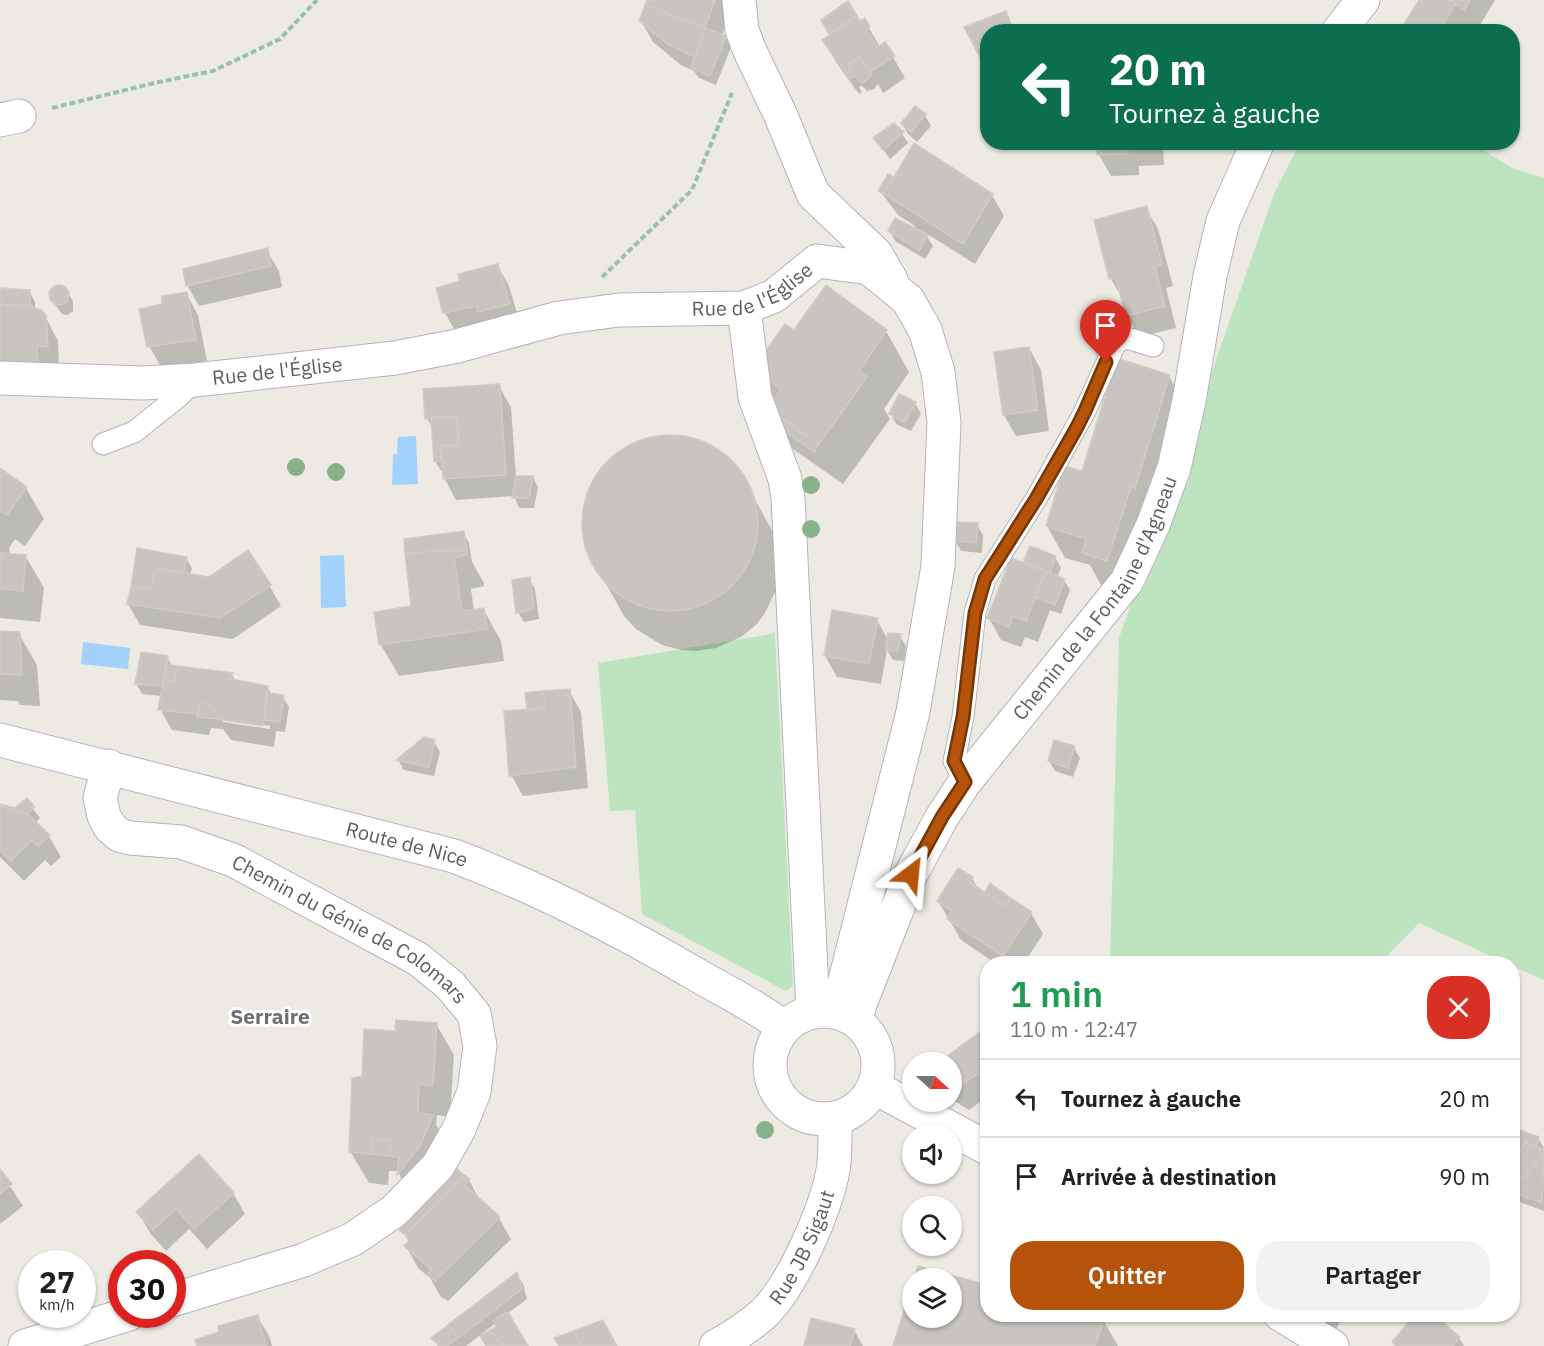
<!DOCTYPE html>
<html lang="fr">
<meta charset="utf-8">
<style>
body{margin:0;font-family:"IBM Plex Sans",sans-serif;background:#f2f2f2;color:#222;height:100vh;display:flex;flex-direction:column;font-size:22px;white-space:nowrap}
*{box-sizing:border-box;margin:0}
p{font-size:20px;color:#767676}
.icon{flex:none;width:33px;height:33px;fill:none;stroke:currentColor;stroke-width:2;stroke-linecap:round;stroke-linejoin:round}
.map{position:relative;flex:1;overflow:hidden}
.sheet{position:absolute;left:980px;top:956px;width:540px;height:366px;display:flex;flex-direction:column;background:#fff;border-radius:24px;box-shadow:0 2px 4px #0004}
.sheet>*{flex:none}
.guide{position:absolute;left:980px;top:24px;width:540px;height:126px;border-radius:24px;box-shadow:0 2px 4px #0004;background:#0b6e4f;color:#fff;overflow:hidden}
.needle{width:39px;rotate:111deg}
.tools{position:absolute;left:902px;top:1052px;display:grid;gap:12px}
.tools a{display:grid;place-items:center;width:60px;height:60px;border-radius:50%;background:#fff;box-shadow:0 2px 4px #0004;font-size:30px}
.speed{position:absolute;left:18px;top:1250px;display:flex;gap:12px;font-size:30px;font-weight:700;text-align:center}
.speed>*{display:grid;place-content:center;width:78px;height:78px;border-radius:50%;background:#fff;box-shadow:0 2px 4px #0004;line-height:1}
.speed small{font-size:15px;font-weight:400}
.speed .limit{border:9px solid #d22;background:#fff;color:#111}
.pin{position:absolute;display:grid;place-items:center;width:51px;height:51px;color:#fff;margin:-62px -26px;border-radius:50% 50% 50% 0;rotate:-45deg;box-shadow:0 0 6px #0007}
.pin .icon{rotate:45deg}
.me{position:absolute;width:66px;margin:-33px;rotate:29deg;stroke-linejoin:round;filter:drop-shadow(0 0 4px #0008)}
.turn{display:flex;align-items:center;gap:21px;height:126px;padding:0 30px;font-size:27px}
.turn .icon{width:78px;height:78px;stroke-width:2.5}
.turn b{display:block;font-size:42px;line-height:51px}
.round{display:grid;place-items:center;flex:none;width:63px;height:63px;border-radius:24px;background:#f2f2f2}
.headline{display:flex;align-items:center;justify-content:space-between;height:102px;padding:0 30px}
h1{font-size:36px;font-weight:600;line-height:45px;color:#1e9e55}
.cta{display:flex;gap:12px;margin-top:auto;padding:12px 30px}
.cta a{flex:1;height:69px;border-radius:24px;background:#b45309;color:#fff;font-size:24px;font-weight:600;line-height:69px;text-align:center}
.cta a+a{background:#f2f2f2;color:#222}
ul{padding:0;list-style:none}
li{display:flex;align-items:center;gap:18px;height:78px;padding:0 30px;border-top:2px solid #e0e0e0}
li div{flex:1}
li b{display:block;font-size:22px}
li em{font-style:normal}
.map>svg:first-child{display:block}
</style>
<div class="map">
<svg width="1544" height="1346" viewBox="0 0 1544 1346">
<rect width="100%" height="100%" fill="#eceae2"/>
<path fill="#bee4bf" d="M1300,143H1472L1512,168L1544,178V980L1512,966V963H1506L1419,923L1380,963H1110L1119,638L1275,191Z
M775,632L793,986L786,991L642,914L635,810L610,811L598,663L766,635Z"/>
<path fill="#a2d2fc" d="M416,436L418,484L392,485L393,454H397L398,437Z
M344,555L346,607L321,608L320,556Z
M83,642L130,648L128,669L81,664Z"/>
<path fill="#0003" fill-rule="evenodd" d="M648,0H733L734,2L722,36L725,37L731,47L716,85L699,78L694,71L681,65L653,42L641,21Z
M1421,0H1495L1477,30L1467,24L1462,32H1410L1406,24Z
M847,3L859,23L864,20L880,47L893,57L905,78L883,93L878,84L874,89L867,91L862,86L859,87L862,92L859,94L836,62L824,41L831,36L823,20Z
M1005,12L1016,32H987V66L966,28Z
M916,108L925,115L931,126L917,142L908,134L902,124Z
M895,123L908,143L890,159L875,138Z
M1098,142H1163L1164,165L1139,166V175L1111,176L1099,155Z
M889,176L894,179L992,195L1004,216L975,264L924,232L933,246L925,259L895,241L890,231L913,230L915,226L898,215L880,191Z
M1146,208L1158,229L1173,286L1166,288L1176,328L1139,337L1127,316L1124,301L1111,279L1096,221Z
M267,250L279,271L282,287L199,306L187,285Z
M497,265L509,286L521,326L457,334L445,313L438,289L462,282Z
M61,287L66,290L73,301V311L68,315L62,314L51,299V293L55,288Z
M0,290L29,291L35,302V310L44,314L58,341L59,367L0,384Z
M186,293L198,315L207,361L161,367L149,346L164,305Z
M886,331L909,372L884,409L890,419L843,484L793,449L786,437L774,401L757,371L768,357L766,353L794,332Z
M1029,348L1041,370L1049,431L1016,436L1004,415Z
M1169,376L1187,408L1125,592L1101,585L1090,565L1065,558L1047,526L1082,473Z
M499,386L511,407L516,477H533L538,487L534,508H519L514,496L456,500L444,478V471H441L435,461L433,430L427,418Z
M915,403L921,414L911,431L896,424L891,414Z
M656,438H685L716,450L741,474L774,534L777,588L765,613L757,624L741,637L716,648L696,651L682,650L662,645L636,629L624,616L589,553L584,536L583,518L586,501L595,479L606,465L623,450Z
M0,470L26,488L44,519L25,546L15,539L9,548L10,555L26,557L44,588L40,622L0,618Z
M977,525L983,535L982,553L961,551L955,540Z
M463,532L469,543L472,562L484,583V586L471,589L474,611L483,609L501,641L504,661L399,676L381,645L413,608Z
M1055,557L1061,568L1057,577L1064,580L1070,590L1061,614L1050,610L1038,642L1025,637L1021,647L1001,640L989,618L1024,564Z
M186,558L192,568L190,576L269,585L281,606L233,639L140,625L128,604Z
M529,579L535,589L539,619L524,622L518,612Z
M877,620L888,640L900,636L906,646L904,661L893,660L887,650L881,684L837,677L825,656Z
M0,633L19,634L37,665L40,706L20,705L18,701L0,700Z
M167,657L173,667L232,675L236,681L267,687L272,695L283,697L289,707L285,732L276,731L274,747L231,740L223,729L211,728L209,735L172,730L160,709L162,696L142,694L136,684ZM223,719L270,726V729L223,722Z
M569,691L581,712L588,788L523,796L511,775L528,711Z
M434,742L440,752L434,776L404,770L398,760Z
M1074,748L1080,758L1073,777L1055,771L1049,761Z
M26,800L40,818L35,823L49,836L61,857L51,866L45,860L24,881L0,857V806L14,812Z
M972,878L978,889L985,894L991,886L1031,913L1043,934L1024,963H995L961,940L938,901Z
M436,1024L454,1055L450,1117L437,1115L436,1125L450,1148L416,1204L399,1174V1171H389L388,1185L369,1183L350,1151L364,1077L397,1032Z
M981,1033L987,1036V1097L969,1110L951,1099V1062H942Z
M1512,1128L1538,1138L1544,1148V1211L1512,1199Z
M0,1171L23,1206L0,1224Z
M469,1180L480,1201L499,1218L511,1239L448,1301L441,1297L430,1278L418,1268L406,1246L410,1243L401,1230Z
M233,1193L245,1214L207,1249L189,1229L166,1251L150,1233L138,1212Z
M919,1268L987,1287V1314H1091L1103,1320L1118,1346H895L912,1290V1317H951V1278H916Z
M517,1274L523,1284L527,1299L507,1314L527,1346H487L498,1327L496,1323L466,1346H438L433,1338Z
M1299,1314H1344L1332,1337Z
M1417,1314H1431L1459,1338L1464,1346H1396L1394,1342Z
M258,1317L270,1338L272,1346H198Z
M854,1330L863,1346H805Z"/>
<path fill="#c8c4bf" stroke="#d1ccc0" stroke-width="1.5" d="M647,0H715L705,28L645,5Z
M1419,0H1470L1464,10L1455,4L1438,32H1416L1404,24Z
M848,1L857,16L829,34L821,20Z
M645,5L705,28L695,57L668,44L639,21Z
M1006,11L1014,32H987V57L981,59L964,27Z
M857,16L860,21L865,18L870,27L866,30L878,47L885,42L895,56L870,72L860,57L848,64L851,70L846,73L822,40Z
M705,28L726,36L710,76L691,68Z
M860,57L872,75L864,82H860L855,76L849,79L846,73L851,70L848,64Z
M915,106L926,114L911,132L901,123Z
M894,123L904,132L883,150L873,138Z
M1097,142H1152V144L1128,145V154L1097,155Z
M914,143L993,194L963,244L884,194Z
M888,174L894,177L884,194L878,191Z
M1147,206L1162,265L1155,267L1165,306L1126,316L1116,278L1109,279L1094,220Z
M895,218L928,235L919,250L888,231Z
M268,248L271,266L186,286L183,269Z
M498,264L510,304L478,312L476,306L443,313L436,288L460,281L458,274Z
M826,285L887,330L859,371L867,377L819,444L768,408L781,389L755,371L767,355L764,353L785,324L794,330Z
M49 295a10 10 0 1 1 20 0a10 10 0 1 1-20 0Z
M0,288L30,290V306L0,304Z
M187,292L196,340L147,347L139,309L162,304V296Z
M0,304L30,306L41,310L46,315L48,347L37,346L38,366L0,364Z
M1029,347L1038,410L1003,415L994,352Z
M1117,358L1170,375L1135,488L1131,487L1107,561L1082,553L1086,539L1046,526L1064,466L1082,471Z
M500,384L506,475L443,479L441,446L459,445L457,416L425,419L423,389Z
M899,394L916,402L905,422L889,414Z
M457,416L459,445L441,446V461H434L431,417Z
M781,418L819,444L814,452L777,426Z
M582 523a88 88 0 1 1 176 0a88 88 0 1 1-176 0Z
M0,468L27,487L7,515L0,511Z
M516,476H533L529,498H512Z
M956,522L978,523L976,543L954,541Z
M464,531L467,550L405,553L404,539Z
M1030,546L1056,556L1050,573L1023,563Z
M137,548L187,557L184,573L155,568L151,589L131,587Z
M248,550L271,585L220,618L127,604L131,587L151,589L155,568L209,577Z
M467,550V555L454,558L462,611L484,608L487,629L379,645L374,612L411,606L405,553Z
M0,553L26,555L23,591L0,589Z
M1011,558L1046,571L1026,621L1013,616L1009,627L987,618Z
M1046,571L1065,579L1055,605L1035,597Z
M530,577L534,609L516,613L512,580Z
M832,610L878,618L869,664L824,656Z
M0,631L20,632L22,675L0,674Z
M888,633L901,634L898,652L886,650Z
M141,652L168,656L163,686L135,684Z
M166,664L177,666L174,681L164,679Z
M177,666L233,673L231,679L268,686L263,726L218,719L219,711L210,709V705L200,703L197,714L158,710L164,679L174,681Z
M570,689L576,767L509,776L504,711L545,708L543,691Z
M543,691L545,708L527,710L525,693Z
M267,693L284,695L280,722L264,720Z
M200,703L210,705V709L219,711L218,719L197,717Z
M424,737L435,740L429,767L396,760Z
M1054,740L1075,746L1068,768L1048,761Z
M27,798L35,807L27,814L0,806V804L15,808Z
M0,806L27,814L50,835L38,846L32,840L11,861L0,850Z
M958,868L973,877L969,882L1006,906L1011,898L1032,912L1003,956L947,919L952,911L937,901Z
M990,883L1011,898L1006,906L985,892Z
M396,1020L437,1023L433,1086L419,1084L418,1113L433,1115L420,1146L397,1175L399,1157L389,1156L391,1140H372L371,1154L349,1152L352,1078L362,1076L364,1029L395,1031Z
M981,1031L987,1046V1080L977,1074L956,1089L951,1086V1062H940Z
M1512,1127L1539,1137L1536,1147L1525,1142L1519,1155L1512,1152Z
M372,1140H391L389,1156L371,1154Z
M1525,1142L1544,1150V1153L1525,1176L1512,1183V1152L1519,1155Z
M1544,1153L1542,1203L1512,1192V1183L1525,1176Z
M199,1154L234,1193L194,1229L176,1209L153,1230L136,1212Z
M455,1167L464,1175L405,1235L399,1230L446,1182Z
M0,1169L12,1184L0,1194Z
M464,1175L470,1179L465,1185L500,1217L435,1281L427,1275L431,1269L404,1246L410,1240L405,1235Z
M918,1266L987,1285V1314H1092L1104,1319L1095,1346H893L912,1285V1317H951V1278H914Z
M517,1272L522,1289L458,1338L448,1325Z
M508,1312L528,1346H504L489,1331L496,1327L493,1320Z
M1415,1314H1433L1460,1337L1453,1346H1396L1392,1342Z
M258,1315L266,1346H197L195,1340L219,1332L218,1326Z
M811,1318L855,1329L850,1346H804Z
M603,1320L617,1346H582L574,1331Z
M448,1325L458,1338L447,1346H440L431,1338Z
M489,1331L504,1346H486L480,1336Z
M574,1331L582,1346H559L554,1338Z"/>
<g fill="none" stroke-linecap="round" stroke-linejoin="round">
<defs>
<path id="lane" d="M103,444L134,432L178,397L195,380
M965,782L954,761L963,717L975,613L985,579L1036,499L1085,411L1116,342L1127,338L1153,346"/>
<g id="street">
<path d="M739,0L742,30L750,51L781,116L813,194L876,254L891,280"/>
<path d="M1338,32L1363,0"/>
<path d="M0,120L19,116"/>
<path d="M744,308L755,397L785,479L788,498L813,1011"/>
<path id="s1" d="M0,378L143,383L195,380L395,358L457,346L559,318L619,310L744,308L774,296L817,261L869,268L908,300L925,330L938,372L944,422L938,566L913,712L837,1012"/>
<path id="s2" d="M109,766L100,798L104,816L110,827L119,835L130,838L181,842L233,860L418,959L450,985L474,1014L480,1046L474,1092L459,1129L438,1166L394,1211L353,1239L304,1260L172,1300"/>
<path id="s3" d="M856,1020L860,1004L911,874L942,817L965,782L1127,581L1153,525L1174,468L1189,401L1210,276L1223,221L1258,142"/>
<path d="M25,1346L129,1314"/>
<path id="s4" d="M716,1346C733,1337 748,1327 762,1315C792,1288 826,1209 833,1170C836,1154 834,1136 836,1119"/>
</g>
<g id="secondary">
<path id="s5" d="M0,740L454,856C539,888 619,929 697,975C727,992 757,1007 784,1027"/>
<circle cx="824" cy="1065" r="54"/>
<path d="M874,1087L987,1148"/>
<path d="M1280,1314L1332,1346"/>
</g>
</defs>
<use href="#lane" stroke="#b2b4b9" stroke-width="23"/>
<use href="#street" stroke="#b2b4b9" stroke-width="35"/>
<use href="#secondary" stroke="#b3b6bc" stroke-width="35"/>
<path stroke="#98c4a6" stroke-width="4" stroke-dasharray="6 3" stroke-linecap="butt" d="M52,108L154,83L213,71L280,39L317,0
M602,277L692,190L732,93"/>
<use href="#lane" stroke="#fff" stroke-width="21"/>
<use href="#street" stroke="#fff" stroke-width="33"/>
<use href="#secondary" stroke="#fff" stroke-width="33"/>
</g>
<g fill="#88b287">
<circle cx="296" cy="467" r="9"/>
<circle cx="336" cy="472" r="9"/>
<circle cx="811" cy="485" r="9"/>
<circle cx="811" cy="529" r="9"/>
<circle cx="765" cy="1130" r="9"/>
</g>
<g fill="none" stroke-linecap="round" stroke-linejoin="round">
<defs>
<path id="route" d="M911,874L942,817L965,782L954,761L963,717L975,613L985,579L1036,499L1076,429L1085,411L1106,362"/>
</defs>
<use href="#route" stroke="#753606" stroke-width="15"/>
<use href="#route" stroke="#b45309" stroke-width="10"/>
</g>
<g text-anchor="middle" stroke-width="6" stroke-linejoin="round" paint-order="stroke">
<g font-size="20" fill="#5a5d62" stroke="#fff">
<text dy="7" stroke="none"><textPath href="#s1" startOffset="764">Rue de l'Église</textPath></text>
<text dy="7" stroke="none"><textPath href="#s1" startOffset="278">Rue de l'Église</textPath></text>
<text dy="7" stroke="none"><textPath href="#s3" startOffset="490">Chemin de la Fontaine d'Agneau</textPath></text>
<text dy="7" stroke="none"><textPath href="#s5" startOffset="420">Route de Nice</textPath></text>
<text dy="7" stroke="none"><textPath href="#s2" startOffset="330">Chemin du Génie de Colomars</textPath></text>
<text dy="7" stroke="none"><textPath href="#s4" startOffset="135">Rue JB Sigaut</textPath></text>
</g>
<g font-size="21" font-weight="bold" fill="#6b6f74" stroke="#fff">
<text x="270" y="1024">Serraire</text>
</g>
</g>
</svg>
<div class="tools">
<a><svg class="needle" viewBox="-14 -14 28 28"><path d="M0-13l5 13h-10z" fill="#e53935"/><path d="M0 13l5-13h-10z" fill="#767676"/></svg></a>
<a><svg class="icon" aria-label="sound" viewBox="0 0 24 24"><path d="M4 9h4l5-4v14l-5-4H4zM17 9q2 3 0 6"/></svg></a>
<a><svg class="icon" aria-label="search" viewBox="0 0 24 24"><circle cx="10" cy="10" r="6"/><path d="M15 15l6 6"/></svg></a>
<a><svg class="icon" aria-label="layers" viewBox="0 0 24 24"><path d="M12 4l9 5-9 5-9-5zM3 14l9 5 9-5"/></svg></a>
</div>
<div class="speed"><div>27<small>km/h</small></div><div class="limit">30</div></div>
<div class="pin" style="left:1106px;top:362px;background:#d93025"><svg class="icon" aria-label="arrive" viewBox="0 0 24 24"><path d="M6 21V4h12l-3 4 3 4H6"/></svg></div>
<svg class="me" style="left:911px;top:874px" viewBox="-20 -20 40 40"><path d="M0-17L14 15 0 8-14 15z" fill="#b45309" stroke="#fff" stroke-width="4"/></svg>
<div class="guide">
<div class="turn"><svg class="icon" aria-label="left" viewBox="0 0 24 24"><path d="M17 20v-9H6M10 6l-5 5 5 5"/></svg><div><b>20 m</b>Tournez à gauche</div></div>
</div>
<section class="sheet">
<div class="headline"><div><h1>1 min</h1><p>110 m · 12:47</p></div><a class="round" style="background:#d93025;color:#fff"><svg class="icon" aria-label="close" viewBox="0 0 24 24"><path d="M6 6l12 12M18 6L6 18"/></svg></a></div>
<ul>
<li><svg class="icon" aria-label="left" viewBox="0 0 24 24"><path d="M17 20v-9H6M10 6l-5 5 5 5"/></svg><div><b>Tournez à gauche</b></div><em>20 m</em></li>
<li><svg class="icon" aria-label="arrive" viewBox="0 0 24 24"><path d="M6 21V4h12l-3 4 3 4H6"/></svg><div><b>Arrivée à destination</b></div><em>90 m</em></li>
</ul>
<div class="cta"><a>Quitter</a><a>Partager</a></div>
</section>
</div>
